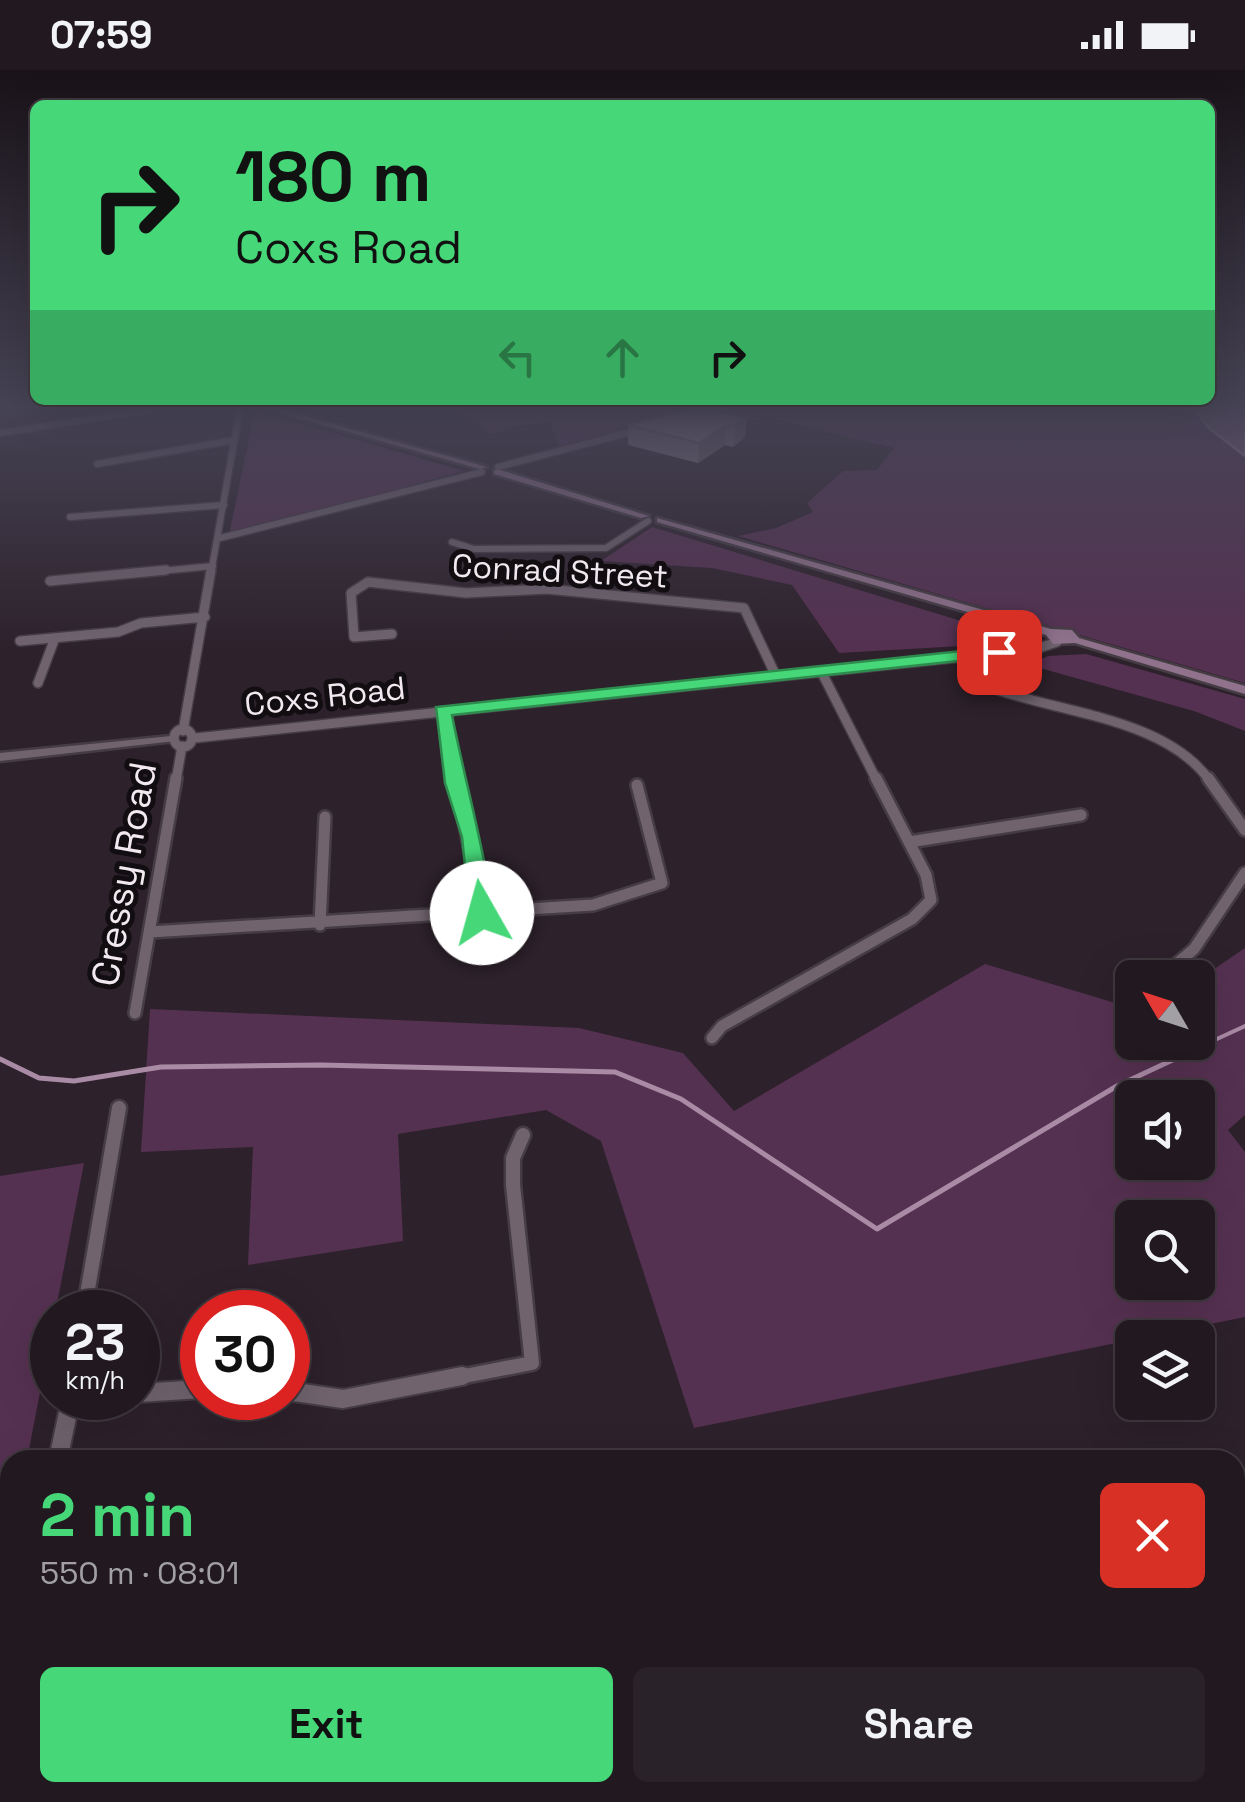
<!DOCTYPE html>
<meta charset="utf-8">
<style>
body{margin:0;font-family:"Space Grotesk",sans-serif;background:#2a2229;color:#f1f3f6;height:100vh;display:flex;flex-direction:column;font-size:38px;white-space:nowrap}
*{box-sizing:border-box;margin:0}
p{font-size:32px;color:#a2a0a5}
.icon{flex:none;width:55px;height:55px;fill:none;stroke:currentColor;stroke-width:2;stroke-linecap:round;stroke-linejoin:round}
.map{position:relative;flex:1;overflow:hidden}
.side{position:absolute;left:0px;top:1380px;width:1245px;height:352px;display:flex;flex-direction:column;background:#221920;border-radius:30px 30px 0 0;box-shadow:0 10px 40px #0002,0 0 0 2px #3f383e}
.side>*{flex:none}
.guide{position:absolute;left:30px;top:30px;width:1185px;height:305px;border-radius:15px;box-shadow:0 10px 40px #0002,0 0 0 2px #3f383e;background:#46d779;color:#111;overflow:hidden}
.needle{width:65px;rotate:309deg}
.controls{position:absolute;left:1115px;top:890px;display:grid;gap:20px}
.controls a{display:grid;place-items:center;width:100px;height:100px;border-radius:15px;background:#221920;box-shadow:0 10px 40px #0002,0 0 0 2px #3f383e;font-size:50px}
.speed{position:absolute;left:30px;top:1220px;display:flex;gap:20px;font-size:50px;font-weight:700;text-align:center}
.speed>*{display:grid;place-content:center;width:130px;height:130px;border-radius:50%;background:#221920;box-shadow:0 10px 40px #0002,0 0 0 2px #3f383e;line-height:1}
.speed small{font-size:25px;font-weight:400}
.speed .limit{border:15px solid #d22;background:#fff;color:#111}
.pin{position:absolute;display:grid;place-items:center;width:85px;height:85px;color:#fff;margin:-42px;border-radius:20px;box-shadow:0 5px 15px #0006}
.me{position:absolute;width:110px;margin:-55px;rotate:353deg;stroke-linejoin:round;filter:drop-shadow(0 0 8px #0008)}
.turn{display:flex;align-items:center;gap:35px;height:210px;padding:0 40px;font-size:45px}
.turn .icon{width:130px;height:130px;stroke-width:2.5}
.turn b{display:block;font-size:70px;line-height:85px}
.lanes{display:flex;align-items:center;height:95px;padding:0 40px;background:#0003;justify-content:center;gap:50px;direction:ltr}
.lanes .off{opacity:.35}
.round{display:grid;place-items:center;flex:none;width:105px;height:105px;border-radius:15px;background:#2a2229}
.overview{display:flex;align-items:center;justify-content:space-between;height:170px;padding:0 40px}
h1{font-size:60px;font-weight:600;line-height:75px;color:#46d779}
.cta{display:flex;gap:20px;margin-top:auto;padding:20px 40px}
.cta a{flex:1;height:115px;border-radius:15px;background:#46d779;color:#111;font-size:40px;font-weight:600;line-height:115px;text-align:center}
.cta a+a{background:#2a2229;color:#f1f3f6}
.status{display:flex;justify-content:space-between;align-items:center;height:70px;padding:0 50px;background:#221920;direction:ltr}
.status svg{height:28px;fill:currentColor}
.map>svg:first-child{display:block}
</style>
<div class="status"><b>07:59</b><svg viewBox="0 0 49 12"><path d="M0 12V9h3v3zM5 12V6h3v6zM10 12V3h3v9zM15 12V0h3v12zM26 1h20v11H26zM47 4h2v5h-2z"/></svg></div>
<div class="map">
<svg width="1245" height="1732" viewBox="0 0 1245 1732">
<rect width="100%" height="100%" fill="#2d212b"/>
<path fill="#553151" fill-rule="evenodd" d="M450,338H673L678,345L559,376L551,353L521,355L493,364Z
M738,338H1194L1209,358L1245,386V613L738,466L776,458L813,442L807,433L843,401L877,400L894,378L772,349L718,351L712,345Z
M255,340L464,401L229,465Z
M652,457L1030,572L839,583L792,515L712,498L601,491Z
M1086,584L1245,629V661L1194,641L1029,595L1048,586Z
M1245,878V1045L1228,1060L1245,1082V1247L694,1358L601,1071L546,1040L398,1064L403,1171L248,1195L253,1077L141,1082L150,939L579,958L683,983L734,1041L985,894L1132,938V972H1198V910ZM1132,1028H1198V1092H1132ZM1132,1148H1198V1212H1132Z
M84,1093L27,1390H10V1478L0,1530V1106Z"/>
<path fill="#8c6387" stroke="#aa8ba6" stroke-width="2.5" d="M1194,338H1245V386L1209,358Z"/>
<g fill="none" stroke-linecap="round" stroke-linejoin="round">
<path stroke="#aa8ba6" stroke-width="4" d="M1206,974L1245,956"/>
<path stroke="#aa8ba6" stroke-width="5" d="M0,989L39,1008L74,1011L161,997L321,995L615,1002L681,1029L877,1159L1117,1016L1211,972"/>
<defs>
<path id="minor-far4" d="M699,344L724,338
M0,363L161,338
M97,394L235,370
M498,397L642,359
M70,447L224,435
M220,468L482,402
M452,472L474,479L606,478L648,451
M139,503L213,496
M211,503L240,338"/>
<path id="minor-far3" d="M50,511L166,500
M392,564L354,567L351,523L368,512L466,523L547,519L744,538L776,606
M20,571L118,562L141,553L205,547
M963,586L981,614C1051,643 1163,645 1210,711
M821,601L877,711
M38,613L55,568
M442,641L457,711
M174 668a9 9 0 1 1 18 0a9 9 0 1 1-18 0Z
M183,661L211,500
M195,668L1036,579L1057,572
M176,711L182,676"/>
<path id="minor-far2" d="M456,708L482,843
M1208,708L1245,760
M909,772L1081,745
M320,855L325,747
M150,862L593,835L662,813L637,715
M1174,896L1194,879L1245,803
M135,943L176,708
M712,968L722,956L912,849L931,830L926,805L876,708"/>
<path id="minor-far1" d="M84,1242L119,1038
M449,1309L532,1293L513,1115V1088L523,1065"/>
<path id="minor" d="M288,1321L343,1329L462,1306
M138,1323L202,1319
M58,1390L71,1328
M1235,1437L1245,1434
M0,1719L10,1662"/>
<path id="tertiary" d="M171,666L175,667V671L0,691V683Z"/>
<path id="secondary" d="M263,338H275L487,397L480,399Z
M494,400H500L649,446L641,448L494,404Z
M657,448L1051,559L1072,560L1079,568L1245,616V624L1075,573L1053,574L1046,565L657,452Z"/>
</defs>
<use href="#minor-far4" stroke="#453c44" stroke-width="9"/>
<use href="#minor-far3" stroke="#453c44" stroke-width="12"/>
<use href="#minor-far2" stroke="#453c44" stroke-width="16"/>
<use href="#minor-far1" stroke="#453c44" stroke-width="19"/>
<use href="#minor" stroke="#453c44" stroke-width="22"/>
<use href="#tertiary" stroke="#453c44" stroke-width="5"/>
<use href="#secondary" stroke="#453c44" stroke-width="5"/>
<use href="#minor-far4" stroke="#70636e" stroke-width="6"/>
<use href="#minor-far3" stroke="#70636e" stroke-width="9"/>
<use href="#minor-far2" stroke="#70636e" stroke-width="11"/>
<use href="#minor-far1" stroke="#70636e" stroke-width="14"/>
<use href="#minor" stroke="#70636e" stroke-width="18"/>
<use href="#tertiary" fill="#70636e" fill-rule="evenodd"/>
<use href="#secondary" fill="#90728c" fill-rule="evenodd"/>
</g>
<path fill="#8e818c" d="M747,347L745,367L733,377L725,375L698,393L628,375V355Z"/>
<path fill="#746972" d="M747,347L745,367L733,377L735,356Z
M727,355L725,375L698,393L699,373Z"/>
<path fill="#a596a3" stroke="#746972" stroke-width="2.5" d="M696,338L747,347L735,356L727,355L699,373L628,355Z"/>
<linearGradient id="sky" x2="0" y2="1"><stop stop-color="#191218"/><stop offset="0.58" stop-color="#464355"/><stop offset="1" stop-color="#464355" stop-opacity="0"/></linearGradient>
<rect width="1245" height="580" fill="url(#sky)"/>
<path fill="#46d779" stroke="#2e8c4f" stroke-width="2.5" d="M999,577L1008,582L1005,586L452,645C465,712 484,776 493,843L482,851L470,843L462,767L445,713L436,637Z"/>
<g text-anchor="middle" stroke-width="10" stroke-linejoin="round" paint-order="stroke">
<g font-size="32" fill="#f1e9ef" stroke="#120d11">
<text transform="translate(560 501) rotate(3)" y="11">Conrad Street</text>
<text transform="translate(325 626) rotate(-6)" y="11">Coxs Road</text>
</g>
<g font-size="38" fill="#f1e9ef" stroke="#120d11">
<text transform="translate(124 804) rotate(-80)" y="13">Cressy Road</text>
</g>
</g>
</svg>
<div class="controls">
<a><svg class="needle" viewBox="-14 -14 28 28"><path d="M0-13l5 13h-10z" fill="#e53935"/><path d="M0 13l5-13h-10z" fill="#a2a0a5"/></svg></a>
<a><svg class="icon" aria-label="sound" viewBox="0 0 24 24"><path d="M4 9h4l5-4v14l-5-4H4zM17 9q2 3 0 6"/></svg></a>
<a><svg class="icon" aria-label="search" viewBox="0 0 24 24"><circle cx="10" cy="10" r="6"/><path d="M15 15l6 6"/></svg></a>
<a><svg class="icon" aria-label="layers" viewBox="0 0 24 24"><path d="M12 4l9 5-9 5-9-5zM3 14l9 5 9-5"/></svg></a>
</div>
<div class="speed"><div>23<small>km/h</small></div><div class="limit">30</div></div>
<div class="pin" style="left:999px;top:582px;background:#d93025"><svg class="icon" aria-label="arrive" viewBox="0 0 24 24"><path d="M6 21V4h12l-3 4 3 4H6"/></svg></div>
<svg class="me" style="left:482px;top:843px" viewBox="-20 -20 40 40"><circle r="19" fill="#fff"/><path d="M0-13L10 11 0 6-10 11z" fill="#46d779"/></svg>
<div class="guide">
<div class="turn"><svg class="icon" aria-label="right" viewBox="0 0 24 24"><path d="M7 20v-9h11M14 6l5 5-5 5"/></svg><div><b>180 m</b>Coxs Road</div></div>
<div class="lanes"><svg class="icon off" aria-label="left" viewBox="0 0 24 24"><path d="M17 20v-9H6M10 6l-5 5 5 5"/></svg><svg class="icon off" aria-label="ahead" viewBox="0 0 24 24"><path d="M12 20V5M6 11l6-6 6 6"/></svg><svg class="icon" aria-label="right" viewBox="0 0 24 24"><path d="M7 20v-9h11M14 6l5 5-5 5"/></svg></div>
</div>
<section class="side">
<div class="overview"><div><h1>2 min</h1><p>550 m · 08:01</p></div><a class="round" style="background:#d93025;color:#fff"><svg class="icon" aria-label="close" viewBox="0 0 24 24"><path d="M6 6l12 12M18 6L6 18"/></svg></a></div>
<div class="cta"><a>Exit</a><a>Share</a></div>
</section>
</div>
